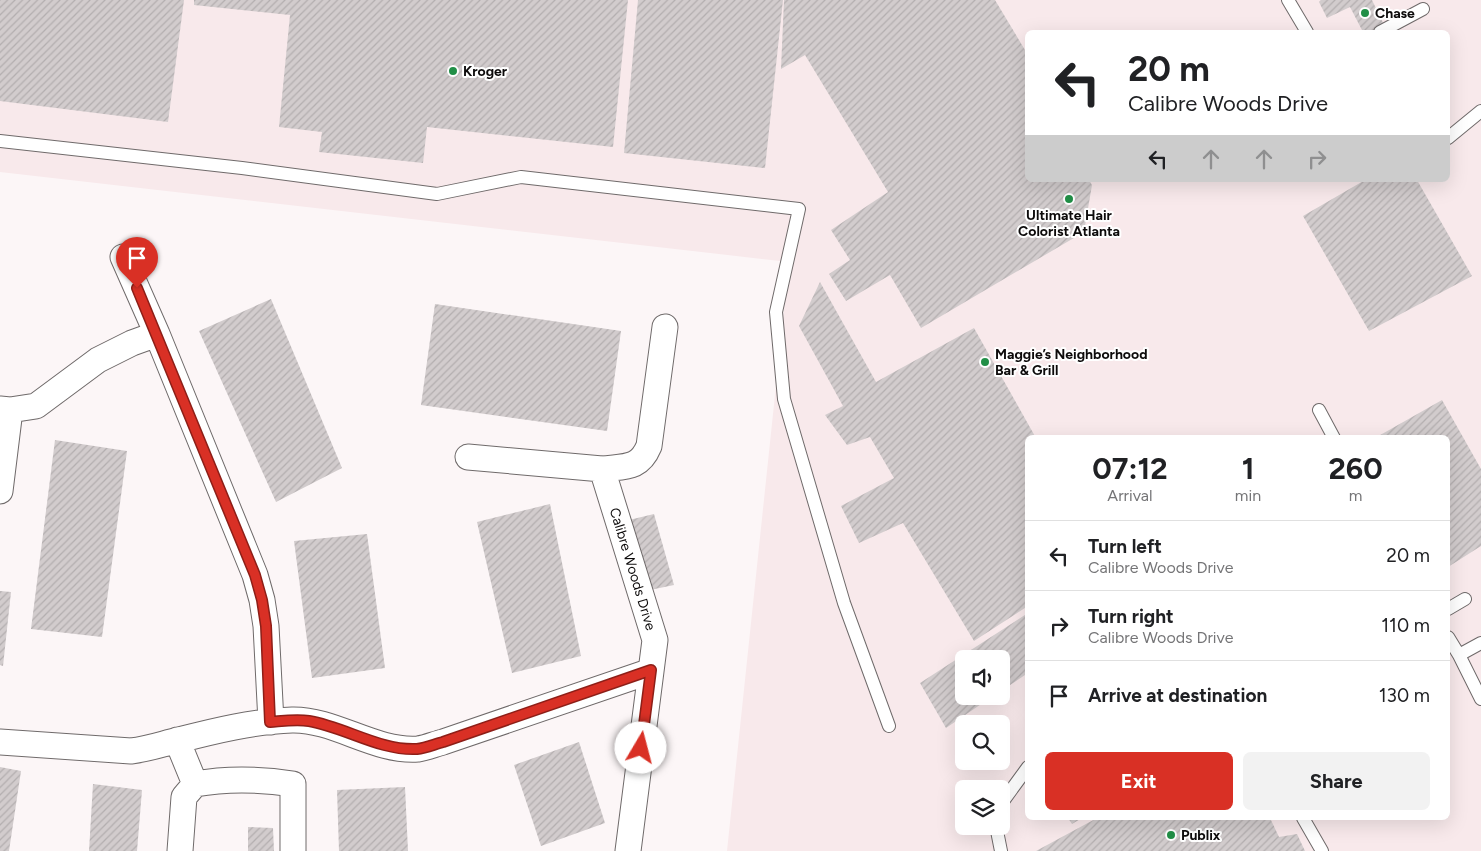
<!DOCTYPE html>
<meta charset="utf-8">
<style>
body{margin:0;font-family:Figtree,sans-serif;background:#f2f2f2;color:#202124;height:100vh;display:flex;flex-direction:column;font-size:19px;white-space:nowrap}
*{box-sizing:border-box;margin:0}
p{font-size:16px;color:#757577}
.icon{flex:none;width:28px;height:28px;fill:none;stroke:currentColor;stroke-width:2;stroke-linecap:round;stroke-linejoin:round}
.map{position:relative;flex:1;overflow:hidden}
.panel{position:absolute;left:1025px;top:435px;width:425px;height:385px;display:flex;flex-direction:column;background:#fff;border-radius:8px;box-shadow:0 5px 20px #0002}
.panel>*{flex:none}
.guide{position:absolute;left:1025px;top:30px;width:425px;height:152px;border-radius:8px;box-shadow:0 5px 20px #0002;background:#fff;color:#202124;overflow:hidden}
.buttons{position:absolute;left:955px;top:650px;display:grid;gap:10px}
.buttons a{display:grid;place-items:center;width:55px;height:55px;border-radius:8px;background:#fff;box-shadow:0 5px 20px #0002;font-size:25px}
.pin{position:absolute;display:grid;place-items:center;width:42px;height:42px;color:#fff;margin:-51px -21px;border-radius:50% 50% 50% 0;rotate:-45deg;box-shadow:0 0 5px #0007}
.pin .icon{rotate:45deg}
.me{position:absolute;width:55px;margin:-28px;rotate:8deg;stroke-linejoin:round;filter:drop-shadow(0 0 4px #0008)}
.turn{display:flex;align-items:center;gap:18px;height:105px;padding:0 20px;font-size:22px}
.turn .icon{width:65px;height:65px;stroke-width:2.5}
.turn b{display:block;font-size:35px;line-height:42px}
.lanes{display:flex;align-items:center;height:48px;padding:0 20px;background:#0003;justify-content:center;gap:25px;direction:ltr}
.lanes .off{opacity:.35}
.eta{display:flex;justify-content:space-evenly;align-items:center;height:85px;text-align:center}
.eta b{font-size:30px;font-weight:700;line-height:35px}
.cta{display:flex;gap:10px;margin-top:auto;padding:10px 20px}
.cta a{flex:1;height:58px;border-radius:8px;background:#d93025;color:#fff;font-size:20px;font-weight:700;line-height:58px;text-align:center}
.cta a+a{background:#f2f2f2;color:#202124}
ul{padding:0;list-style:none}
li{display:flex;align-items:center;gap:15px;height:70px;padding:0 20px;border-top:1px solid #e0e0e0}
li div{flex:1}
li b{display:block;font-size:19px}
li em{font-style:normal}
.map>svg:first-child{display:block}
</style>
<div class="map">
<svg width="1481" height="851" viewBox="0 0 1481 851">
<defs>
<pattern id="building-hatch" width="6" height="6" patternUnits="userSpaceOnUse" patternTransform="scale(1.25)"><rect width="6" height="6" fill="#d2cccd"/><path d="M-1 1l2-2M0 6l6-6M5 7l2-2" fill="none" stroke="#b3aeaf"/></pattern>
</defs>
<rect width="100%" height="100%" fill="#fcf6f7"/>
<path fill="#f8e9eb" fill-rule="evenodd" d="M0,0H1481V851H727L789,262L0,172ZM1028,32H1448V180H1028ZM1028,438H1448V818H1028ZM964,659H1001V696H964ZM964,724H1001V761H964ZM964,789H1001V826H964Z"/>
<path fill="url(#building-hatch)" d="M0,0H184L168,122L0,101Z
M194,0H628L613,147L427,127L423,163L319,152L322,132L279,127L290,15L194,5Z
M638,0H783L765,168L624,153Z
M784,0H995L1028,55V180H1089L1092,185L1084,232L921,328L890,275L846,301L829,274L850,260L831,230L888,192L805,55L781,69Z
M1321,0H1372L1385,27L1375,32H1363L1350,7L1327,18L1319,2Z
M1365,180H1417L1472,276L1369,331L1303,216Z
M820,282L876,382L974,328L1036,438H1028V606L974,641L903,523L859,543L841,506L894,478L870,437L847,445L825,415L843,406L799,326Z
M271,299L342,468L276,502L199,331Z
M435,304L621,331L607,431L421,405Z
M1442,400L1481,469V546L1448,567V438H1375Z
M55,440L127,451L102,637L31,629Z
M550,504L581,656L512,673L477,522Z
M654,514L674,585L650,590L629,520Z
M367,534L385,668L312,678L294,541Z
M0,591L11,592L3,666L0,665Z
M1028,613V673L1001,691V659H964V696H993L946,728L920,683Z
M579,742L605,823L541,846L514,765Z
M0,767L21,771L9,851H0Z
M93,784L142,790L137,851H89Z
M405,787L408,851H339L337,790Z
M1068,818H1082L1072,824Z
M1097,818H1270L1279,837L1297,834L1305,851H1036Z
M248,827L273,828L274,851H248Z"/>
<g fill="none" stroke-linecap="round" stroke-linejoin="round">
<defs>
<path id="lane" d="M1288,0L1307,32
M1380,32L1423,9
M1448,138L1481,111
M0,141L242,168L437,194L521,177L799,209L776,312L784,399L844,603L889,726
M1319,410L1334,438
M1448,609L1465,599
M1448,637L1459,655L1481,699
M1459,655L1481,643
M1001,804L1028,767
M1303,818L1322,851
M996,826L1001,851"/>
<path id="street" d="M123,257L157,334
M0,409L10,410L36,406L98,360L132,343L157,334L255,575L262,600L266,626L271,722
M468,457L602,469
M0,491L10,410
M177,740L195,784L184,797L180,851
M0,742L131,751C149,749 162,744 179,740C214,731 255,721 292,720C335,719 374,752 418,749C426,748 435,744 443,742L651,671
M195,784C228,778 260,779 293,784V851
M628,851L655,640L602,469C624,466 639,470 649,446L665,327"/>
</defs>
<use href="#lane" stroke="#6f6a6a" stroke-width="14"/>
<use href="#street" stroke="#6f6a6a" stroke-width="27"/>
<use href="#lane" stroke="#fff" stroke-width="12"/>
<use href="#street" stroke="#fff" stroke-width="25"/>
</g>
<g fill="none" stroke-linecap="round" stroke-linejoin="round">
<defs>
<path id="route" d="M137,288L255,575L262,600L266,626L270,722C283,721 296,719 309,721C345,727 380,751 417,749C426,748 435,744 443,742L651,670L641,748"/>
</defs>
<use href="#route" stroke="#8d1f18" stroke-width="12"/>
<use href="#route" stroke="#d93025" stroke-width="9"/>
</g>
<g fill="#218f47" stroke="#fff" stroke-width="2">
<circle cx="1365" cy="13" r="5"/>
<circle cx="453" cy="71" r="5"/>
<circle cx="1069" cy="199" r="5"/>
<circle cx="985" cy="362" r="5"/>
<circle cx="1171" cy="835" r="5"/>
</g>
<g text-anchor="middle" stroke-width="4" stroke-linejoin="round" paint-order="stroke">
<g font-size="14" font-weight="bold" fill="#0d0b0b" stroke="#fff" text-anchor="start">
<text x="1375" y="18">Chase</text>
<text x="463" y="76">Kroger</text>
<text x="1069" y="220" text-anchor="middle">Ultimate Hair<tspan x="1069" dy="16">Colorist Atlanta</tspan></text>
<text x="995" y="359">Maggie’s Neighborhood<tspan x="995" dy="16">Bar &amp; Grill</tspan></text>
<text x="1181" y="840">Publix</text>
</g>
<g font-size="14" fill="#0d0b0b" stroke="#fff">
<text transform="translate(633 569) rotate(73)" y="5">Calibre Woods Drive</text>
</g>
</g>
</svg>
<div class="buttons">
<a><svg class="icon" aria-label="sound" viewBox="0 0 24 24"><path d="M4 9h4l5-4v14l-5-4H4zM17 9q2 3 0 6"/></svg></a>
<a><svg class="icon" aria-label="search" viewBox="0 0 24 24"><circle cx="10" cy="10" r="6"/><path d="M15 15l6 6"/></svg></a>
<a><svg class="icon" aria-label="layers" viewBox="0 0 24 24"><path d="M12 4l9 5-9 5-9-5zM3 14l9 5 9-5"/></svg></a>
</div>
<div class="pin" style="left:137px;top:288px;background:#d93025"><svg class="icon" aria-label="arrive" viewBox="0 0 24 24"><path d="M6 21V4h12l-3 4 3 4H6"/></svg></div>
<svg class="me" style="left:641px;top:748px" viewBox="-20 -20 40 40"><circle r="19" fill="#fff"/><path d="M0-13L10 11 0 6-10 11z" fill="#d93025"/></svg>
<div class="guide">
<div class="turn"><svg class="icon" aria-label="left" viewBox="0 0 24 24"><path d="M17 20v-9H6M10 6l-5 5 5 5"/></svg><div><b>20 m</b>Calibre Woods Drive</div></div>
<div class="lanes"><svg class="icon" aria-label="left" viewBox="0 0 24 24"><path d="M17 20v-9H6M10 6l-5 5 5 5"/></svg><svg class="icon off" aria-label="ahead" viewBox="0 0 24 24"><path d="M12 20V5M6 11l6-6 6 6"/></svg><svg class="icon off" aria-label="ahead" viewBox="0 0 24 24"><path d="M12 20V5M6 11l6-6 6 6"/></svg><svg class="icon off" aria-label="right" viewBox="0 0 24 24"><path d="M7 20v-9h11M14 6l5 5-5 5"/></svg></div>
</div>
<section class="panel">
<div class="eta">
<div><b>07:12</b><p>Arrival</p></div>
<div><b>1</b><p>min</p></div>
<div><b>260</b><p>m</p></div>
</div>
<ul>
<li><svg class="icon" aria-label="left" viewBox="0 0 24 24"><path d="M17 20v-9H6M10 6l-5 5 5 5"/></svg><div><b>Turn left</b><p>Calibre Woods Drive</p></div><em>20 m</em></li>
<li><svg class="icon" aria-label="right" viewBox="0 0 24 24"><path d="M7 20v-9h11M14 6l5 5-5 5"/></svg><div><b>Turn right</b><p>Calibre Woods Drive</p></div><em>110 m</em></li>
<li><svg class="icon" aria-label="arrive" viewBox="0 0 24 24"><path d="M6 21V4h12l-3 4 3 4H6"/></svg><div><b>Arrive at destination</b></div><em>130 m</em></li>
</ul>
<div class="cta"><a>Exit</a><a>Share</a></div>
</section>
</div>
